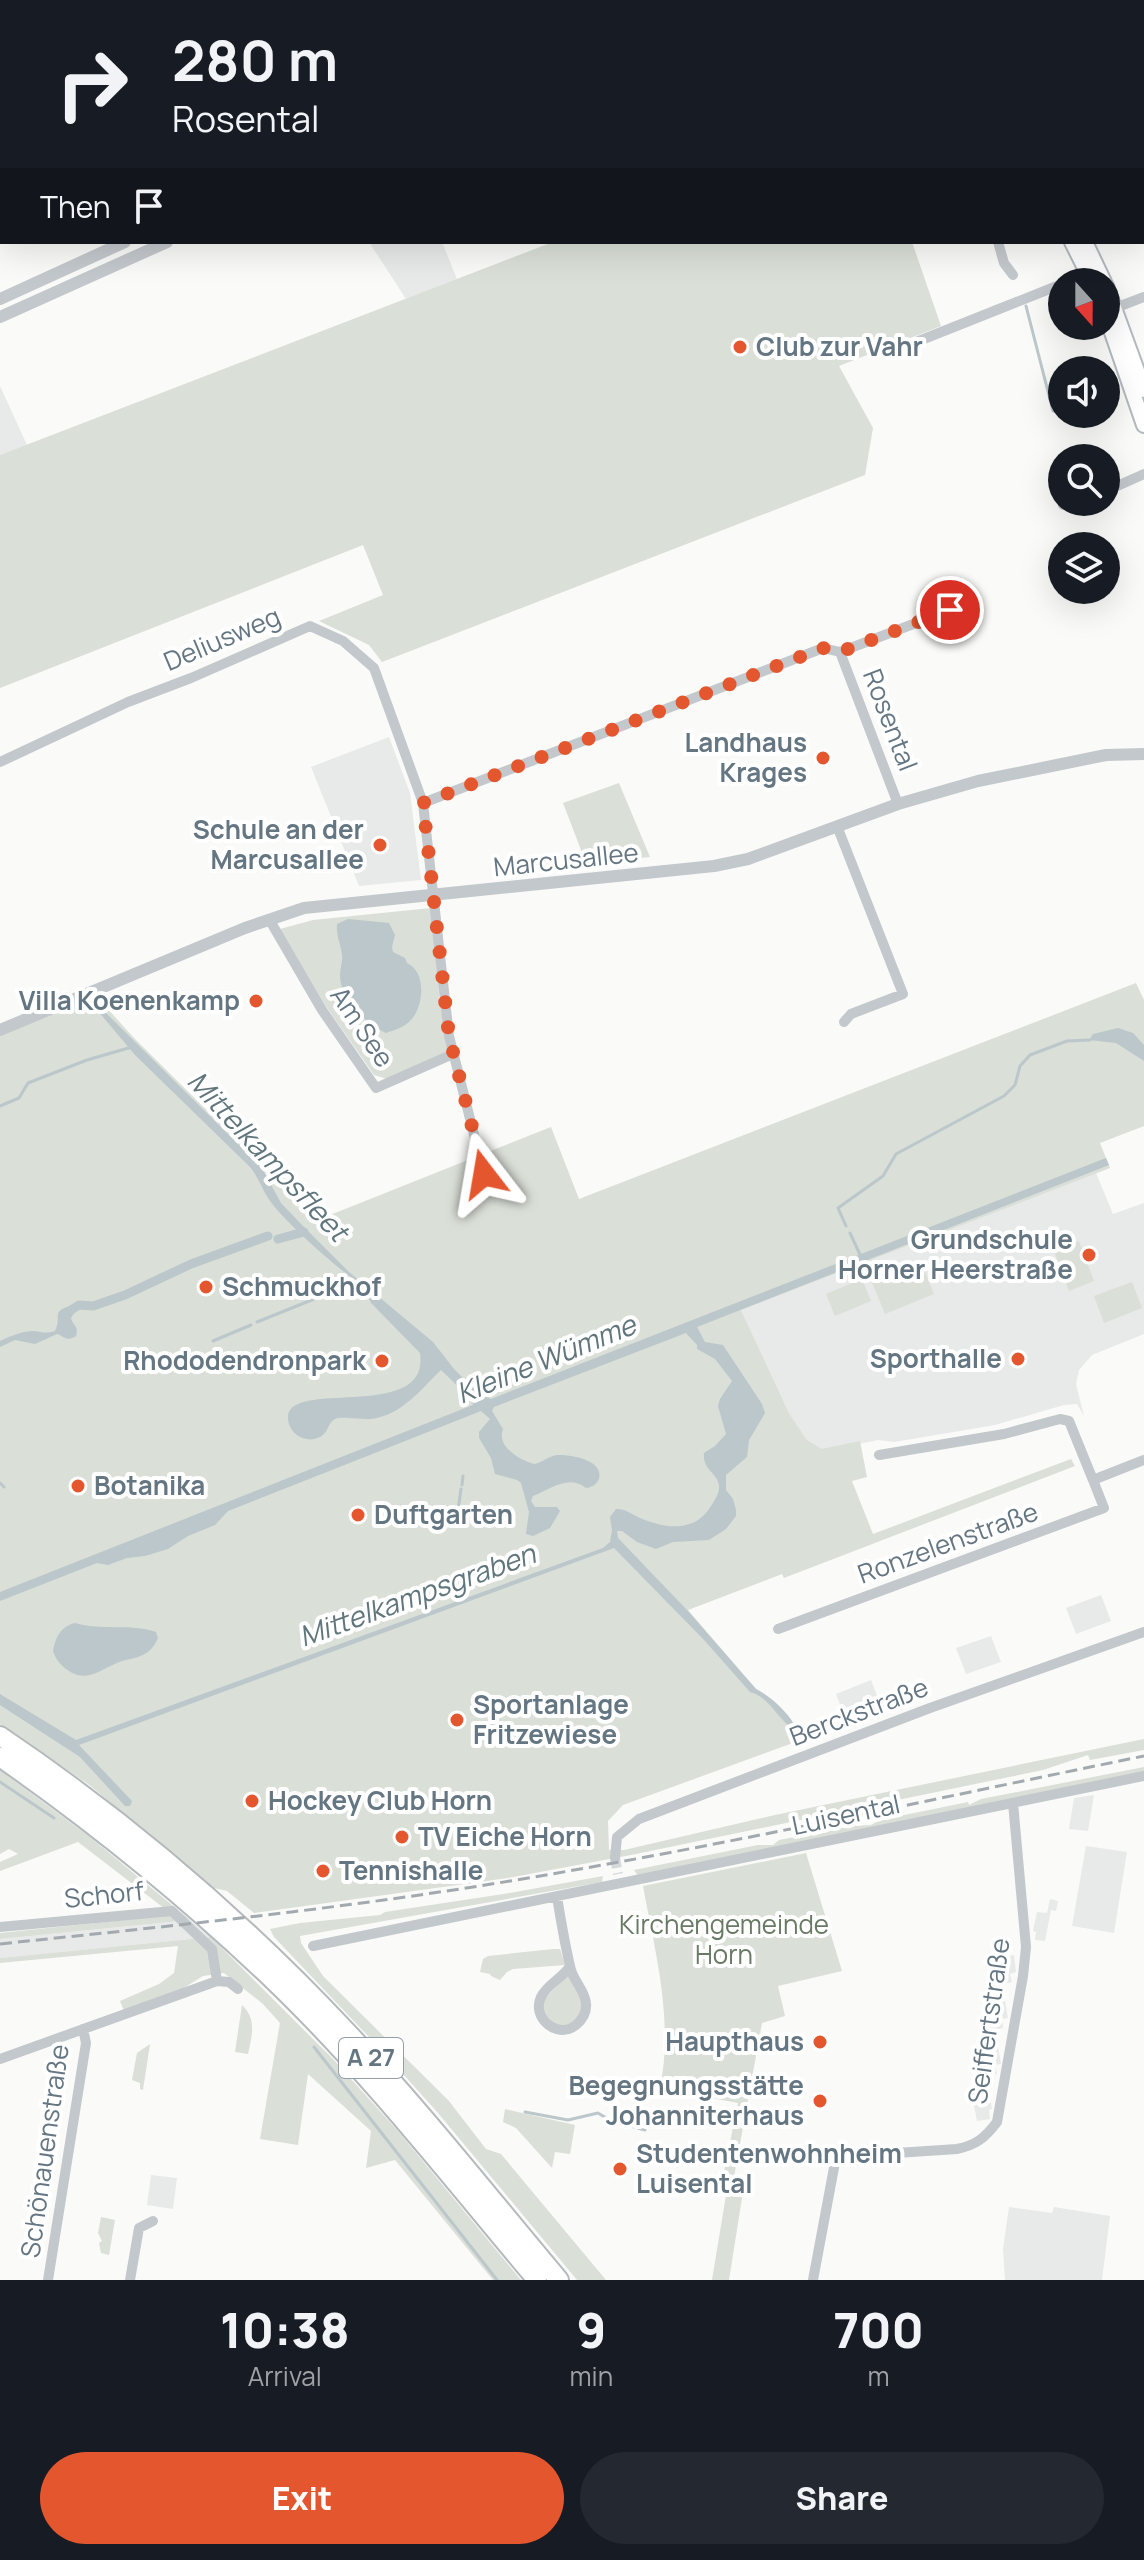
<!DOCTYPE html>
<meta charset="utf-8">
<style>
body{margin:0;font-family:Manrope,sans-serif;background:#242831;color:#f1f3f6;height:100vh;display:flex;flex-direction:column;font-size:30px;white-space:nowrap}
*{box-sizing:border-box;margin:0}
p{font-size:26px;color:#9ea1a6}
.icon{flex:none;width:44px;height:44px;fill:none;stroke:currentColor;stroke-width:2;stroke-linecap:round;stroke-linejoin:round}
.map{position:relative;height:2280px;overflow:hidden}
.panel{display:flex;flex-direction:column;background:#171b24;flex:1}
.panel>*{flex:none}
.hud{position:absolute;left:0px;top:0px;width:1144px;height:244px;box-shadow:0 8px 32px #0002;background:#171b24;color:#f1f3f6;overflow:hidden}
.needle{width:52px;rotate:159deg}
.fabs{position:absolute;left:1048px;top:268px;display:grid;gap:16px}
.fabs a{display:grid;place-items:center;width:72px;height:72px;border-radius:50%;background:#171b24;box-shadow:0 8px 32px #0002;font-size:40px}
.pin{position:absolute;display:grid;place-items:center;width:68px;height:68px;color:#fff;margin:-34px;border:4px solid #fff;border-radius:50%;box-shadow:0 2px 8px #0007}
.me{position:absolute;width:88px;margin:-44px;rotate:346deg;stroke-linejoin:round;filter:drop-shadow(0 0 6px #0008)}
.turn{display:flex;align-items:center;gap:28px;height:168px;padding:0 40px;font-size:36px}
.turn .icon{width:104px;height:104px;stroke-width:2.5}
.turn b{display:block;font-size:56px;line-height:68px}
.then{display:flex;align-items:center;height:76px;padding:0 40px;background:#0003;gap:16px;font-size:30px}
.eta{display:flex;justify-content:space-evenly;align-items:center;height:136px;text-align:center}
.eta b{font-size:48px;font-weight:800;line-height:56px}
.cta{display:flex;gap:16px;margin-top:auto;padding:16px 40px}
.cta a{flex:1;height:92px;border-radius:48px;background:#e4572e;color:#fff;font-size:32px;font-weight:800;line-height:92px;text-align:center}
.cta a+a{background:#242831;color:#f1f3f6}
.map>svg:first-child{display:block}
</style>
<div class="map">
<svg width="1144" height="2280" viewBox="0 0 1144 2280">
<rect width="100%" height="100%" fill="#fafaf8"/>
<path fill="#e8e9e9" d="M369,242H442L457,279L406,299Z
M0,386L27,445L0,455Z
M389,737L410,793L421,880L359,886L311,767Z
M1096,1173L1113,1214L1144,1203V1334L1092,1355L1079,1370L1076,1384L1084,1416L1077,1404L1064,1405L995,1425L894,1442L878,1440L825,1451L807,1440L789,1413L741,1310Z
M1101,1595L1111,1621L1076,1634L1066,1608Z
M991,1636L1001,1662L966,1674L956,1648Z
M871,1680L881,1706L846,1720L836,1694Z
M1094,1795L1088,1831L1069,1829L1074,1798Z
M1086,1846L1127,1852L1114,1933L1072,1926Z
M1050,1899L1058,1901L1056,1911L1051,1910L1045,1941L1035,1940L1036,1932L1033,1931L1037,1912L1047,1913Z
M190,1920L211,1937L0,1958V1939Z
M1014,1955L1016,1972L1010,1974L1012,1982L1000,1985L995,1959Z
M1005,2001L1008,2018L1002,2019L1003,2028L992,2030L987,2005Z
M998,2047L1001,2064L995,2065L997,2074L985,2076L980,2051Z
M989,2093L992,2109L989,2110L990,2119L977,2121L972,2096Z
M151,2175L177,2178L173,2209L147,2205Z
M1009,2207L1052,2213L1054,2207L1110,2216L1102,2280H1005L1003,2249Z"/>
<path fill="#dadfd7" d="M553,242H912L941,326L839,366L873,428L865,475L382,662L369,645L319,621L383,595L363,545L0,688V455Z
M619,783L650,857L586,863L563,803Z
M431,908L440,1005L450,1051L387,1079L374,1075L325,1005L280,929L313,920Z
M1136,983L1144,1000V1126L1100,1143L1110,1168L741,1310L789,1413L807,1440L822,1449L860,1441L867,1477L852,1481L873,1534L1071,1459L1075,1466L784,1578L782,1574L688,1610L756,1689C776,1699 794,1720 801,1740L623,1805L608,1821L609,1850H624L775,1815L1144,1739V1750L1090,1760L1088,1755L1043,1770L631,1855L508,1878L254,1913L227,1891L214,1888L88,1784L0,1724V1035L96,996L135,1039L257,1160L263,1157L325,1217L551,1127L579,1199Z
M1079,1241L1094,1281L1069,1291L1054,1251Z
M920,1260L934,1294L885,1314L871,1280Z
M862,1279L871,1301L835,1316L826,1294Z
M1132,1282L1142,1308L1104,1323L1094,1296Z
M1144,1767V1773L638,1876L634,1870L758,1845H773L779,1840L853,1826L871,1825L880,1820L968,1802L969,1805L981,1799Z
M0,1770L90,1837L190,1920L0,1939V1933L173,1915L78,1842L0,1871V1862L18,1854L9,1849L0,1854Z
M806,1853L842,1971L778,1986L785,2016L762,2023L734,2177L745,2179L729,2280H712L728,2183L722,2181L738,2103L660,2088C674,2020 655,1952 643,1886Z
M603,1876L602,1882L300,1936L301,1943L323,1976L449,2101L486,2149L501,2154L606,2280H577L438,2113L386,2055L274,1937L270,1929L300,1923L380,1915L385,1912L510,1893Z
M211,1937L332,2058L398,2131L521,2280H493L395,2160L366,2168L371,2131L308,2074L298,2145L260,2139L280,2023L263,2004L224,1973L203,1976L182,1989L124,2011L120,2001L159,1984L174,1973L178,1946L0,1963V1958Z
M553,1949H560L565,1965L513,1969L507,1972L500,1980L491,1976L490,1974L480,1972L483,1959L488,1956Z
M569,1974L582,1998L583,2010L574,2024L555,2026L544,2015L543,2000Z
M242,2005C257,2019 252,2036 248,2054L235,2052Z
M150,2044L143,2090L140,2089V2083L132,2080L137,2053Z
M505,2109L575,2125L570,2154L555,2152L552,2168L516,2128L503,2122Z
M101,2217L115,2220L109,2255L101,2253L99,2243L102,2241L98,2233Z"/>
<path fill="#bbc7cb" d="M348,919L389,923L395,935L392,947L393,952L405,958L407,963C427,972 424,1007 410,1021C404,1027 395,1030 386,1033C366,1024 340,999 340,975C340,968 343,962 342,955C341,944 336,936 337,924Z
M101,1008L262,1168L281,1203L301,1224L349,1272L433,1342L454,1369L479,1394L491,1399L1106,1158L1109,1165L697,1327L705,1342L723,1345L762,1404L765,1413L749,1440L747,1457L726,1475V1490L733,1499L736,1510V1516L726,1529L709,1540L673,1542L656,1549L637,1542L622,1531H617L618,1538L687,1610L756,1689C772,1697 791,1715 798,1731C778,1723 771,1697 750,1692L705,1641L614,1548L79,1745L132,1801L130,1806H125L80,1757L0,1705V1694L76,1740L603,1548L610,1542L612,1530L610,1517L616,1509C626,1509 631,1514 640,1518C663,1528 693,1533 709,1509C713,1503 720,1493 719,1486C718,1473 702,1470 704,1453L715,1446L726,1434L718,1406L720,1399L732,1381L715,1359L697,1349V1345L686,1333L494,1407L492,1411L503,1429C496,1446 520,1461 535,1464C544,1462 549,1455 559,1455C569,1455 581,1457 590,1462C605,1470 601,1486 586,1488C568,1474 551,1489 533,1496L531,1501L535,1507H557L560,1511L550,1528L533,1536L526,1534L529,1512L521,1483L517,1480L495,1474L491,1458L479,1438V1432L490,1419L481,1411L228,1511L215,1525L188,1536L168,1549L145,1556L127,1558L108,1565L97,1563L0,1601V1592L473,1405L472,1400L441,1370C420,1390 402,1415 371,1419C363,1420 341,1416 335,1419C329,1422 328,1430 324,1434C313,1445 293,1438 289,1424C274,1373 431,1427 420,1353L371,1303L365,1290L360,1284C335,1266 285,1223 268,1198C261,1187 258,1176 249,1166L135,1055L98,1011Z
M1118,1028L1133,1033L1144,1045V1061L1116,1043L1089,1040L1093,1034Z
M76,1304L79,1305L71,1318C73,1326 79,1326 76,1336C66,1342 66,1337 57,1334L35,1344L15,1340L0,1347V1341C10,1336 23,1331 34,1331C42,1332 46,1334 55,1331C63,1314 48,1312 76,1304Z
M75,1623C101,1631 129,1623 156,1632L158,1638C150,1656 139,1657 122,1661C103,1667 89,1684 69,1671C61,1666 56,1660 53,1651C56,1637 60,1627 75,1623Z"/>
<g fill="none" stroke-linecap="round" stroke-linejoin="round">
<path stroke="#bbc7cb" stroke-width="3" d="M1026,306L1053,411
M92,1001L100,1010
M0,1106L19,1098L28,1083L87,1060L132,1047
M846,1226L838,1208L883,1176L896,1154L1004,1096L1015,1085L1020,1066L1030,1055L1067,1041L1090,1040
M850,1233L862,1259
M328,1294L358,1282
M257,1322L324,1295
M213,1341L251,1325
M0,1483L4,1487
M462,1485L463,1476
M456,1525L461,1489
M0,1782L54,1818
M314,2047L497,2280
M525,2112L568,2120L598,2113L608,2119
M613,2121L645,2130"/>
<path stroke="#bbc7cb" stroke-width="9" d="M278,1239L304,1232
M71,1310L79,1305L93,1306L125,1295L191,1264L268,1236"/>
<path stroke="#d5d9db" stroke-width="10" stroke-dasharray="10 5" stroke-linecap="butt" d="M615,1858L618,1874"/>
<defs>
<path id="secondary" d="M816,0L818,2
M844,0L846,2
M1072,242L1092,282
M1085,242L1104,282
M1106,286L1144,390
M1106,315L1144,425"/>
<path id="motorway" d="M0,1736C126,1821 242,1920 346,2031C421,2110 489,2197 559,2280
M0,1757C96,1824 187,1898 272,1979C369,2072 451,2178 537,2280"/>
</defs>
<use href="#secondary" stroke="#b3babf" stroke-width="18"/>
<use href="#motorway" stroke="#b4b9bd" stroke-width="22"/>
<path stroke="#c3c8cc" stroke-width="10" d="M172,0L173,2
M978,2L982,0
M0,29L2,33
M0,91L2,90
M1142,140L1144,139
M998,242L1004,263L1013,275
M1068,282L1089,274
M1115,308L1144,297
M886,354L1062,284
M1106,491L1144,474
M1063,505H1073L1080,502
M840,652L898,804
M0,762L128,702L191,678L310,626L343,641L374,668L423,803L449,1036L484,1174
M423,803L823,648L840,652L950,610
M837,826L903,994L851,1014L844,1022
M269,919L322,1010L376,1088L453,1054
M879,1455L1004,1434L1060,1419L1069,1421L1093,1480
M778,1629L1104,1508L1093,1480L1144,1460
M615,1858L617,1837L639,1819L930,1708L1144,1632
M557,1897C561,1921 565,1946 571,1970C574,1981 585,1991 586,2003C587,2012 583,2019 576,2025C558,2040 531,2018 541,1997C547,1984 563,1978 570,1966
M0,1927L172,1911L212,1949L217,1981
M313,1946L1144,1776
M0,2059L217,1981L229,1982L238,1989
M48,2280L86,2043L83,2029
M130,2280L139,2228L153,2221
M813,2280L836,2157L957,2149C976,2145 985,2138 997,2122L1023,1976L1026,1947L1013,1803"/>
<path stroke="#c3c8cc" stroke-width="12" d="M694,2L699,0
M756,2L760,0
M0,299L125,242
M0,317L167,242
M0,1030L245,928L304,908L714,866L748,859L898,804L978,781L1106,755L1144,754"/>
<use href="#secondary" stroke="#fff" stroke-width="14"/>
<use href="#motorway" stroke="#fff" stroke-width="18"/>
<path stroke="#a2aab0" stroke-width="3" stroke-dasharray="12 6" stroke-linecap="butt" d="M0,1944C170,1926 341,1909 510,1881C722,1846 933,1799 1144,1756"/>
</g>
<g fill="none" stroke-linecap="round" stroke-linejoin="round">
<path stroke="#e4572e" stroke-width="14" stroke-dasharray="0 25.2" d="M484,1174L449,1036L423,803L823,648L840,652L950,610"/>
</g>
<g fill="#e4572e" stroke="#fff" stroke-width="3">
<circle cx="740" cy="347" r="8"/>
<circle cx="823" cy="758" r="8"/>
<circle cx="380" cy="845" r="8"/>
<circle cx="256" cy="1001" r="8"/>
<circle cx="1089" cy="1255" r="8"/>
<circle cx="206" cy="1287" r="8"/>
<circle cx="1018" cy="1359" r="8"/>
<circle cx="382" cy="1361" r="8"/>
<circle cx="78" cy="1486" r="8"/>
<circle cx="358" cy="1515" r="8"/>
<circle cx="457" cy="1720" r="8"/>
<circle cx="252" cy="1801" r="8"/>
<circle cx="402" cy="1837" r="8"/>
<circle cx="323" cy="1871" r="8"/>
<circle cx="820" cy="2042" r="8"/>
<circle cx="820" cy="2101" r="8"/>
<circle cx="620" cy="2169" r="8"/>
</g>
<g text-anchor="middle" stroke-width="8" stroke-linejoin="round" paint-order="stroke">
<rect fill="#fff" stroke="#939fa8" stroke-width="2" x="339" y="2038" width="64" height="40" rx="6"/>
<g font-size="24" font-weight="bold" fill="#657683">
<text x="371" y="2066">A 27</text>
</g>
<g font-size="26" font-weight="bold" fill="#657683" stroke="#fff" text-anchor="start">
<text x="756" y="356">Club zur Vahr</text>
<text x="807" y="752" text-anchor="end">Landhaus<tspan x="807" dy="30">Krages</tspan></text>
<text x="364" y="839" text-anchor="end">Schule an der<tspan x="364" dy="30">Marcusallee</tspan></text>
<text x="240" y="1010" text-anchor="end">Villa Koenenkamp</text>
<text x="1073" y="1249" text-anchor="end">Grundschule<tspan x="1073" dy="30">Horner Heerstraße</tspan></text>
<text x="222" y="1296">Schmuckhof</text>
<text x="1002" y="1368" text-anchor="end">Sporthalle</text>
<text x="366" y="1370" text-anchor="end">Rhododendronpark</text>
<text x="94" y="1495">Botanika</text>
<text x="374" y="1524">Duftgarten</text>
<text x="473" y="1714">Sportanlage<tspan x="473" dy="30">Fritzewiese</tspan></text>
<text x="268" y="1810">Hockey Club Horn</text>
<text x="418" y="1846">TV Eiche Horn</text>
<text x="339" y="1880">Tennishalle</text>
<text x="804" y="2051" text-anchor="end">Haupthaus</text>
<text x="804" y="2095" text-anchor="end">Begegnungsstätte<tspan x="804" dy="30">Johanniterhaus</tspan></text>
<text x="636" y="2163">Studentenwohnheim<tspan x="636" dy="30">Luisental</tspan></text>
</g>
<g font-size="26" fill="#657683" stroke="#fff">
<text transform="translate(222 639) rotate(-23)" y="9">Deliusweg</text>
<text transform="translate(890 720) rotate(69)" y="9">Rosental</text>
<text transform="translate(566 860) rotate(-6)" y="9">Marcusallee</text>
<text transform="translate(362 1027) rotate(56)" y="9">Am See</text>
<text transform="translate(948 1543) rotate(-20)" y="9">Ronzelenstraße</text>
<text transform="translate(859 1712) rotate(-21)" y="9">Berckstraße</text>
<text transform="translate(846 1815) rotate(-12)" y="9">Luisental</text>
<text transform="translate(104 1895) rotate(-6)" y="9">Schorf</text>
<text transform="translate(989 2021) rotate(-82)" y="9">Seiffertstraße</text>
<text transform="translate(45 2151) rotate(-82)" y="9">Schönauenstraße</text>
</g>
<g font-size="26" fill="#687a64" stroke="#fff">
<text x="724" y="1934">Kirchengemeinde<tspan x="724" dy="30">Horn</tspan></text>
</g>
<g font-size="28" font-style="italic" fill="#60757c" stroke="#fff">
<text transform="translate(268 1156) rotate(47)" y="10">Mittelkampsfleet</text>
<text transform="translate(546 1359) rotate(-22)" y="10">Kleine Wümme</text>
<text transform="translate(417 1595) rotate(-20)" y="10">Mittelkampsgraben</text>
</g>
</g>
</svg>
<div class="fabs">
<a><svg class="needle" viewBox="-14 -14 28 28"><path d="M0-13l5 13h-10z" fill="#e53935"/><path d="M0 13l5-13h-10z" fill="#9ea1a6"/></svg></a>
<a><svg class="icon" aria-label="sound" viewBox="0 0 24 24"><path d="M4 9h4l5-4v14l-5-4H4zM17 9q2 3 0 6"/></svg></a>
<a><svg class="icon" aria-label="search" viewBox="0 0 24 24"><circle cx="10" cy="10" r="6"/><path d="M15 15l6 6"/></svg></a>
<a><svg class="icon" aria-label="layers" viewBox="0 0 24 24"><path d="M12 4l9 5-9 5-9-5zM3 14l9 5 9-5"/></svg></a>
</div>
<div class="pin" style="left:950px;top:610px;background:#d93025"><svg class="icon" aria-label="arrive" viewBox="0 0 24 24"><path d="M6 21V4h12l-3 4 3 4H6"/></svg></div>
<svg class="me" style="left:484px;top:1174px" viewBox="-20 -20 40 40"><path d="M0-17L14 15 0 8-14 15z" fill="#e4572e" stroke="#fff" stroke-width="4"/></svg>
<div class="hud">
<div class="turn"><svg class="icon" aria-label="right" viewBox="0 0 24 24"><path d="M7 20v-9h11M14 6l5 5-5 5"/></svg><div><b>280 m</b>Rosental</div></div>
<div class="then">Then<svg class="icon" aria-label="arrive" viewBox="0 0 24 24"><path d="M6 21V4h12l-3 4 3 4H6"/></svg></div>
</div>
</div>
<section class="panel">
<div class="eta">
<div><b>10:38</b><p>Arrival</p></div>
<div><b>9</b><p>min</p></div>
<div><b>700</b><p>m</p></div>
</div>
<div class="cta"><a>Exit</a><a>Share</a></div>
</section>
